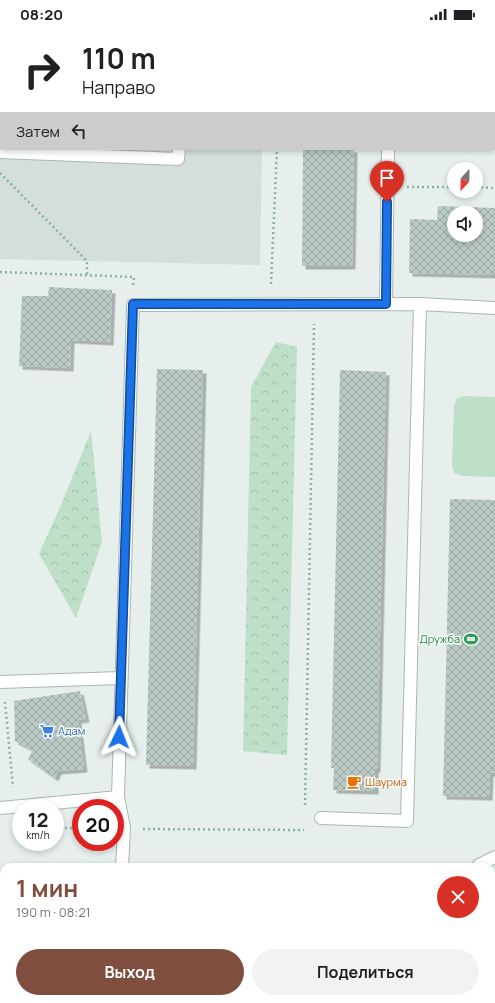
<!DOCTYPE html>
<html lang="ru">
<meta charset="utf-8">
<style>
body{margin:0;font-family:Manrope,sans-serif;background:#f2f2f2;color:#202124;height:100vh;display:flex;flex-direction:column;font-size:15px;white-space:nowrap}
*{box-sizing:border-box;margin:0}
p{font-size:13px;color:#757577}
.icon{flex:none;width:22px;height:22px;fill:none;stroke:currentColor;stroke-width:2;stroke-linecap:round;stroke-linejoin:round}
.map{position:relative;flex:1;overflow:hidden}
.side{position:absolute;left:0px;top:835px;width:495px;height:140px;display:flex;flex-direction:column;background:#fff;border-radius:12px 12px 0 0;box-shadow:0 2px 6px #0003}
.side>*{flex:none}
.top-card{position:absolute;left:0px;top:0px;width:495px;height:122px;box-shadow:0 2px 6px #0003;background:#fff;color:#202124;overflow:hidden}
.needle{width:26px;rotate:202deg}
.fabs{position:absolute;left:447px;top:134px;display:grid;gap:8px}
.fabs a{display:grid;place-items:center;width:36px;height:36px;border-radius:50%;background:#fff;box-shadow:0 2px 6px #0003;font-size:20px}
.speed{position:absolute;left:12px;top:771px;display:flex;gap:8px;font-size:20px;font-weight:700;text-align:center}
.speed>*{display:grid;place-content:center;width:52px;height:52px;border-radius:50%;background:#fff;box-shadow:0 2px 6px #0003;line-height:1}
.speed small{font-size:10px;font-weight:400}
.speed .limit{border:6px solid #d22;background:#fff;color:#111}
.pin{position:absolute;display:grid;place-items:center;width:34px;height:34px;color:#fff;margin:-41px -17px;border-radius:50% 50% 50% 0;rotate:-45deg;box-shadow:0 0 4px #0007}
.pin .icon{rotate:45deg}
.me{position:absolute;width:44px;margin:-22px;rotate:2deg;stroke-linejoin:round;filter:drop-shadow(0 0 3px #0008)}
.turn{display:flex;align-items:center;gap:14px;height:84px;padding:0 16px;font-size:18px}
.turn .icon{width:52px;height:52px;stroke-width:2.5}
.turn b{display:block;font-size:28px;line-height:34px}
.then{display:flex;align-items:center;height:38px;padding:0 16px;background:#0003;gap:8px;font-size:15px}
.round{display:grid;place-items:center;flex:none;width:42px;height:42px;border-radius:21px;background:#f2f2f2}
.headline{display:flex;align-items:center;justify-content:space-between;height:68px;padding:0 16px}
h1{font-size:24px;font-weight:700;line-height:30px;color:#7f4e3f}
.action{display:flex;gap:8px;margin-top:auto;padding:8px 16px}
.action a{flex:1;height:46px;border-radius:24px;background:#7f4e3f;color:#fff;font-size:16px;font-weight:700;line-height:46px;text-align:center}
.action a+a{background:#f2f2f2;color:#202124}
.status{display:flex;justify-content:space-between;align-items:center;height:28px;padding:0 20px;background:#fff;direction:ltr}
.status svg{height:11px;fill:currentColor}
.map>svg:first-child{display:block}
</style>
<div class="status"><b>08:20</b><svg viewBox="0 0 49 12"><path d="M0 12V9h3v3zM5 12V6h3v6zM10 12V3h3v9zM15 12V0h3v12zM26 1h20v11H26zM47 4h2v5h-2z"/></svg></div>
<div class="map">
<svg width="495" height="975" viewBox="0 0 495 975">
<defs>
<pattern id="forest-crowns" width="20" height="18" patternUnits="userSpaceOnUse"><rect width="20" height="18" fill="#bfe0c8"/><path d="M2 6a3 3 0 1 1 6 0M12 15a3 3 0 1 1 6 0" fill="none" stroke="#a4c1ad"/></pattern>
<pattern id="building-cross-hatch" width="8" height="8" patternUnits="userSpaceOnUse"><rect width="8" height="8" fill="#bbcac4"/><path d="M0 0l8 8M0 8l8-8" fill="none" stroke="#98a6a0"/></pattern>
<filter id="shadow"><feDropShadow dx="3.5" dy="3.5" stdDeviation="0" flood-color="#0004"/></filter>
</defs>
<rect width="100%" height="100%" fill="#e6efeb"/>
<path fill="#d4dfda" d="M0,0H265L1,1V121H262L260,237L0,231Z"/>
<path fill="url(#forest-crowns)" d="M276,314L297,319L287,727L243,723L251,359Z
M91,403L102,514L76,590L39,526L61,477Z
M0,965H4V971H115L116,975H0Z"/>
<path fill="#bfe0c8" d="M465,368L495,369V449L462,448L454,445L452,437L454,378L457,370Z"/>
<path fill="url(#building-cross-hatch)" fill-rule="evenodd" filter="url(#shadow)" d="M303,121H354L352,238H302Z
M438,178L495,180V247L409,245L410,191L437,192ZM454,185H476V207H454Z
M49,259L112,262L110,314L71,312L70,340L19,338L22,268H48Z
M157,341L203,342L193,738L146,737Z
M340,342L386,344L377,741H375V763L333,762L334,740H331Z
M450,471L495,472V745H490L489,769L443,768Z
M80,663L86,691L78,692L84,741L58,743L55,750L28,731L33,722L15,713L14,673Z"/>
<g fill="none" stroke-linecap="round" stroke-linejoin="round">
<defs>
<path id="lane" d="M183,1V0
M391,1V0
M0,124L178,131L179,121
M386,276L388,121
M0,654L121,650
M0,780L118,769
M321,790L407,793L420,276
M122,839L124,800L118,769L133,277L420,276L495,280
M479,839V837L495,829
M142,975V971"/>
<path id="secondary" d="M0,871H4
M491,882H495
M475,975V971"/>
</defs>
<use href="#lane" stroke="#a8b8b2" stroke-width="14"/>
<use href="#secondary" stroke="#a4bbb3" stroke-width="14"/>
<path stroke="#86b3a5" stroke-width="2.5" stroke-dasharray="2 3" stroke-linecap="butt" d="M283,1V0
M472,1L473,0
M0,145L87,233V247
M407,159H454
M476,159L495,160
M0,244L134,249L133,258
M271,256L277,121
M5,674L13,759
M305,777L314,296
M55,800H81
M143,801L304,802
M0,946H4
M437,975V971"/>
<use href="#lane" stroke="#fff" stroke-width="12"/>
<use href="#secondary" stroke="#fff" stroke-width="12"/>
</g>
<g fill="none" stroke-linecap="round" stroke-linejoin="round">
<defs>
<path id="route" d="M119,709L133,276H386L387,174"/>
</defs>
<use href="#route" stroke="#114b97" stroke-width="10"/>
<use href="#route" stroke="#1a73e8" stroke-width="7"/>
</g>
<defs>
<symbol id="stadium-bare" viewBox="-9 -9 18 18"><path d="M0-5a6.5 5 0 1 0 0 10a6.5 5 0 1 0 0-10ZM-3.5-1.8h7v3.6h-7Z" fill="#2e9e5b" stroke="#f7fbf9" stroke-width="2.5" paint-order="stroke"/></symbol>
<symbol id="supermarket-bare" viewBox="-9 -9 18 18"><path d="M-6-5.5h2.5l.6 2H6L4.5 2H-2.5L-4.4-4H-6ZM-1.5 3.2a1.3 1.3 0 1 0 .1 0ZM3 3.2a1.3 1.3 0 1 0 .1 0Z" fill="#3f7fe0" stroke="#f7fbf9" stroke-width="2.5" paint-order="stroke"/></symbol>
<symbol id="cafe-bare" viewBox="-9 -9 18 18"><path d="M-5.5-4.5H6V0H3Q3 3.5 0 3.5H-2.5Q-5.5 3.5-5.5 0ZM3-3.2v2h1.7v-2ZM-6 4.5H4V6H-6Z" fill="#e8710a" stroke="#f7fbf9" stroke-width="2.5" paint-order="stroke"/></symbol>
</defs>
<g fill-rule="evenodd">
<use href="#stadium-bare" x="461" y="601" width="20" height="20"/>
<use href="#supermarket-bare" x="37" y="693" width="20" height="20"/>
<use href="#cafe-bare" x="344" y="744" width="20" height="20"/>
</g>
<g text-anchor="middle" stroke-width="3" stroke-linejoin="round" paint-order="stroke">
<g font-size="11" fill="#27864d" stroke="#f7fbf9" text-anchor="end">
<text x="460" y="615">Дружба</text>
</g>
<g font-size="11" fill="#366cbe" stroke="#f7fbf9" text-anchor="start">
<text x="58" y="707">Адам</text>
</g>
<g font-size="11" fill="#c56008" stroke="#f7fbf9" text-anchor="start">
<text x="365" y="758">Шаурма</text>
</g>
</g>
</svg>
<div class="fabs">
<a><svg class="needle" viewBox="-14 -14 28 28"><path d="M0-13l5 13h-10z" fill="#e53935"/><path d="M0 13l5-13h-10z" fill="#757577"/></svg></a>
<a><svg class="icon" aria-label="sound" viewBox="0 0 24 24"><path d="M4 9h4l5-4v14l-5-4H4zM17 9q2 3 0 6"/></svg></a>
</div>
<div class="speed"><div>12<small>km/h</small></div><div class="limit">20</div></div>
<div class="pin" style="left:387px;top:174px;background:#d93025"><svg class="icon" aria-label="arrive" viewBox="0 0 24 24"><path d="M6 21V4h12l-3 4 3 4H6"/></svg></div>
<svg class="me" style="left:119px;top:709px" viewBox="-20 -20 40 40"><path d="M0-17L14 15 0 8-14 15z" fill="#1a73e8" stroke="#fff" stroke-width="4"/></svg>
<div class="top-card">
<div class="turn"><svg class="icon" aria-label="right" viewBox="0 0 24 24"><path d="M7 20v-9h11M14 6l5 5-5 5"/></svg><div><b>110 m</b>Направо</div></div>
<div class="then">Затем<svg class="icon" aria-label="left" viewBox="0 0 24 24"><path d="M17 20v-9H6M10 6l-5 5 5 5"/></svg></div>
</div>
<section class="side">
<div class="headline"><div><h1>1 мин</h1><p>190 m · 08:21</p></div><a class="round" style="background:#d93025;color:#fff"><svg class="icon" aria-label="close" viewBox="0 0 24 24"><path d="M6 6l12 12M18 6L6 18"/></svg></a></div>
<div class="action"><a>Выход</a><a>Поделиться</a></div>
</section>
</div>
